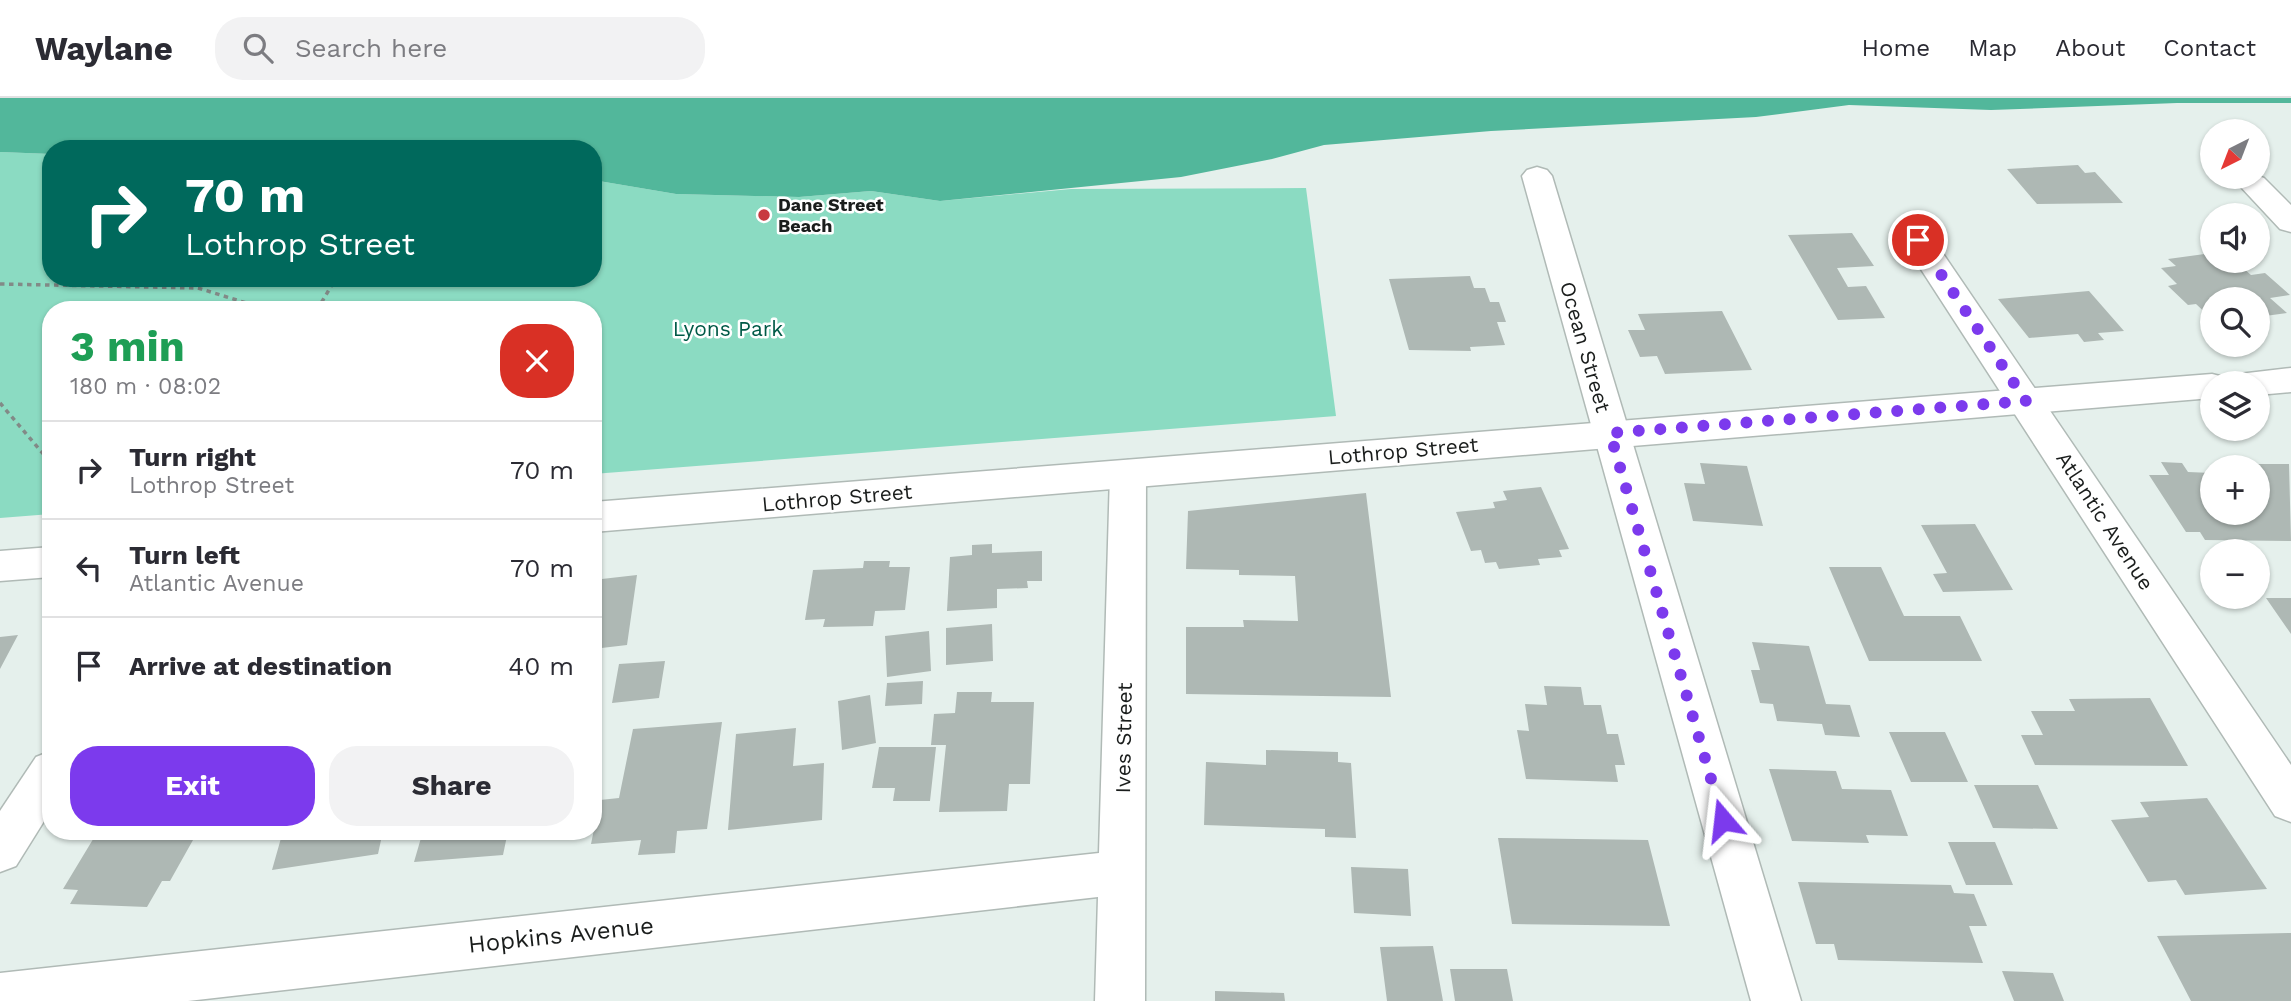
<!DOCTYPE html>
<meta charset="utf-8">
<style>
body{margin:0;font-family:"Work Sans",sans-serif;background:#f2f2f3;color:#2b2b33;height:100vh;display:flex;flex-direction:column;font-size:26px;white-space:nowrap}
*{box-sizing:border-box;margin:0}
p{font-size:23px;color:#7c7c81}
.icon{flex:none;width:38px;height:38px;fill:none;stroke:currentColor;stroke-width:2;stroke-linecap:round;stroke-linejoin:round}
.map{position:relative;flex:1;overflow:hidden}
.side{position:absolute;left:42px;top:203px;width:560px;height:539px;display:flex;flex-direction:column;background:#fff;border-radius:28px;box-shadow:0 2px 5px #0004}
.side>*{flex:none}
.guide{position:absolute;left:42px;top:42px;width:560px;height:147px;border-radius:28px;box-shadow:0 2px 5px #0004;background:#00695c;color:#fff;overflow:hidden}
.needle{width:46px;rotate:222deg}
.fabs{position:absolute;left:2200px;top:21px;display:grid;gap:14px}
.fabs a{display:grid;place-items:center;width:70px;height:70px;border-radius:50%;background:#fff;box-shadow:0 2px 5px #0004;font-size:35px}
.pin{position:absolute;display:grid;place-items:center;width:60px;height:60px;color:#fff;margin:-30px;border:4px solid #fff;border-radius:50%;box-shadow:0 2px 7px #0007}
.me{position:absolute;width:77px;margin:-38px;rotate:343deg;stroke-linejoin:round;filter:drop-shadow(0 0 5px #0008)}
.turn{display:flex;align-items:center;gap:24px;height:147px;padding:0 28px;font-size:32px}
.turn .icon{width:91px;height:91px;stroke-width:2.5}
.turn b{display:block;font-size:49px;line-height:60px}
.round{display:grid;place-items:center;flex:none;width:74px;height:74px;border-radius:28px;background:#f2f2f3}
.overview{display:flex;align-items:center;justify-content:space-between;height:119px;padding:0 28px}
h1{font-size:42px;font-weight:700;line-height:52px;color:#1e9e55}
.action{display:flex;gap:14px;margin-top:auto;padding:14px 28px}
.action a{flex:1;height:80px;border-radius:28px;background:#7c3aed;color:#fff;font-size:28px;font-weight:700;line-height:80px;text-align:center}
.action a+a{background:#f2f2f3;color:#2b2b33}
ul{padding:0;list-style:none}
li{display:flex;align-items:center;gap:21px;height:98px;padding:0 28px;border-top:2px solid #e1e1e2}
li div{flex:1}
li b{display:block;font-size:26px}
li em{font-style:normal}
header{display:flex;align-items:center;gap:42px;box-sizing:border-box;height:98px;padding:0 35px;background:#fff;border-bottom:2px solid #e1e1e2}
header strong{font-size:33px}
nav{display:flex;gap:38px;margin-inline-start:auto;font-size:24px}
.search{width:490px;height:63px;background:#f2f2f3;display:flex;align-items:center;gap:18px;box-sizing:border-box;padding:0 24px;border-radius:28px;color:#7c7c81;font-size:26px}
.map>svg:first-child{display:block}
</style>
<header>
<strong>Waylane</strong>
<div class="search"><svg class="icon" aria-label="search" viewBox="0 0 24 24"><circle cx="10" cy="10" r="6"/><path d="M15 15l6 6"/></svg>Search here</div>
<nav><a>Home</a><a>Map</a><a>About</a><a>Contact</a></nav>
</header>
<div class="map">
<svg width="2291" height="903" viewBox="0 0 2291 903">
<rect width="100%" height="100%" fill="#e5f0ec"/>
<path fill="#8bdbc2" d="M0,54L51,56V180H593V82L676,96L799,99L871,93L940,103L1071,91L1306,90L1336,318L593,376V212H51V416L0,420Z"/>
<path fill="#52b79b" d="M0,0H2291V5H2177L1991,12L1849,7L1756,19L1491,33L1324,47L1272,61L1181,79L940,103L871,93L799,99L676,96L593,82V51H51V56L0,54Z"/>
<path fill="#aeb8b4" d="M2078,67L2085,75L2095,74L2123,105L2037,106L2007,71Z
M1852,135L1874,168L1837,170L1848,189L1866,188L1885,220L1838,222L1788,137Z
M2212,155V163H2235L2251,177L2265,175L2290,197L2270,200L2287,215L2258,219V201H2212V221L2196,206L2188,207L2168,188L2177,186L2161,170L2176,168L2168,161Z
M1470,178L1474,190H1485L1490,204H1499L1506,224H1497L1505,247L1470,249L1471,253L1409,252L1389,181Z
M2089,193L2124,233L2098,235L2104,242L2084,244L2078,236L2029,240L1998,201Z
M1722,213L1752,272L1665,276L1657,258L1640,259L1628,232H1645L1638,216Z
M2161,364L2182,365L2188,374L2212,375V415H2258V369H2234L2231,366H2289L2291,443L2205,442L2200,434H2186L2149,377H2169Z
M1700,365L1747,368L1763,428L1693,423L1684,385L1705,386Z
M1541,389L1569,451L1559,452L1562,459L1538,461L1540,467L1499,471L1496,464L1485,465L1481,452L1471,453L1456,414L1495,410L1493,404L1507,402L1503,393Z
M1366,395L1391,599L1186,596V529H1244L1243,522L1298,523L1295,478L1239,477V472L1186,471L1188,413Z
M1975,426L2013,492L1943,494L1933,476L1947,475L1921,427Z
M992,446V455L1042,453V483H1027L1028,490L997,491V510L947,513L950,459L972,457V447Z
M864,463H890L889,469H910L905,512L875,513L873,528L823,529L825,521L805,522L813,472L863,470Z
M1829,469H1881L1904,518H1960L1982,563H1869Z
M637,477L627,547L593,551V482Z
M2266,500H2291V536Z
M992,526L993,563L946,567V530Z
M929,533L931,573L887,579L885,538Z
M18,537L0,571V539Z
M1752,544L1809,548L1826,606L1850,607L1860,639L1825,637L1822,626L1777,623L1773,606L1760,605L1751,572H1760Z
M665,563L659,600L612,605L619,566Z
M923,583L922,606L885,608L887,585Z
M1544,588L1581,589L1584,607H1601L1607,636H1618L1625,667H1615L1618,684L1526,681L1517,632L1529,633L1525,606L1547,607Z
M957,594H992L991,604H1034L1030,686H1009L1007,713L939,714L946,647H931L934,616L955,615Z
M870,597L876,645L842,652L838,603Z
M2150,600L2188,668L2035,667L2021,637H2043L2031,613H2075L2069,601Z
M722,624L707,731L677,733L675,755L638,757L641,742L591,746L600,702L619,700L633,631Z
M796,630L793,668L824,665L822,722L728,732L736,636Z
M1889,634H1945L1968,684H1911Z
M879,649H936L930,703H893L895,690H872Z
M1266,652L1338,654V664L1351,665L1356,740L1325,739V731L1204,727L1206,664L1266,667Z
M1769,671L1836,673L1842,691L1891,692L1908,738L1866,737L1869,745L1792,743Z
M1974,687H2038L2058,731L1993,730Z
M2207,700L2267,791L2185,797L2176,782L2148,784L2111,722L2149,719L2140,704Z
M98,733H183L179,742H193L170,783H162L147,809L70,806L78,792L63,791Z
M283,733H383L378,756L272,772Z
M423,733H508L503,757L414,764Z
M1498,740L1648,742L1670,828L1512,826Z
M1948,744H1995L2013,787H1966Z
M1351,769L1408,771L1411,818L1354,815Z
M1798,784L1951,787L1954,795L1974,796L1987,828H1969L1983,865L1838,862L1834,846H1816Z
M2291,835V903H2191L2157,838Z
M1433,848L1443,903H1387L1380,849Z
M1450,871H1507L1513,903H1455Z
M2002,873L2053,875L2064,903H2014Z
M1215,893L1284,895L1285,903H1215Z"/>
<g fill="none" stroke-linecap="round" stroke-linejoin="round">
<defs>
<path id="minor" d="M1537,69L1547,72L1552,78L1801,903H1751L1522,78L1527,72Z
M2258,78L2264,80L2291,107V134L2280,131L2238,86L2242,80Z
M1918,132L1929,135L2291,667V724L2275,718L1902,142L1907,135Z
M1128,362L1141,366L1146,376L1145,903H1095L1098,799L188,903H0V875L1099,755L1110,376L1115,366Z"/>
<path id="tertiary" d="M51,653V712L16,768L0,774V713L36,659Z"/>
<path id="secondary" d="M2291,270V294L2258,297V285H2234L2239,276Z
M2212,276L2224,279L2228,285H2212V300L593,434V404Z
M51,449V479L0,483V453Z"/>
</defs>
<use href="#minor" stroke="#b0bab6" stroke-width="3"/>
<use href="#tertiary" stroke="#b0bab6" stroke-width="3"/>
<use href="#secondary" stroke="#b0bab6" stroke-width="3"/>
<path stroke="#828a87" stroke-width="3.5" stroke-dasharray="4.5 4.5" stroke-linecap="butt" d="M0,186L198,190L269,212
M317,212L336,180
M0,305L51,365"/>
<use href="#minor" fill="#fff" fill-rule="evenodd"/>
<use href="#tertiary" fill="#fff" fill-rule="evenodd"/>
<use href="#secondary" fill="#fff" fill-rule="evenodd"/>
</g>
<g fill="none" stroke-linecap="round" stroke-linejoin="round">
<path stroke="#7c3aed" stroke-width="12" stroke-dasharray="0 21.6" d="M1723,722L1610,335L2026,303L1918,142"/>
</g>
<circle fill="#c83940" stroke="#fff" stroke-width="2.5" cx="764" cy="117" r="7"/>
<g text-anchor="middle" stroke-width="5" stroke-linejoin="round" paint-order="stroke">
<g font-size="18" font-weight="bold" fill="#1a1d1c" stroke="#fff" text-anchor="start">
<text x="778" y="113">Dane Street<tspan x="778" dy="21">Beach</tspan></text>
</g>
<g font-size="21" fill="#005a47" stroke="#fff">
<text x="728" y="238">Lyons Park</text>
</g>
<g font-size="21" fill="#1a1d1c" stroke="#fff">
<text transform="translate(1585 249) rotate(74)" y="7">Ocean Street</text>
<text transform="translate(1403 353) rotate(-5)" y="7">Lothrop Street</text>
<text transform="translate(837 400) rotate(-5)" y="7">Lothrop Street</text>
<text transform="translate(2105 423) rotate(57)" y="7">Atlantic Avenue</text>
<text transform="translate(1124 640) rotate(-89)" y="7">Ives Street</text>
</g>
<g font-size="24" fill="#1a1d1c" stroke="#fff">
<text transform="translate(561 837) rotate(-6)" y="8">Hopkins Avenue</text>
</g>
</g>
</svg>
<div class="fabs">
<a><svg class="needle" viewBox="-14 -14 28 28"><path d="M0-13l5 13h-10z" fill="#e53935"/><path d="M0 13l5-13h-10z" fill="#7c7c81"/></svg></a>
<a><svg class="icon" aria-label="sound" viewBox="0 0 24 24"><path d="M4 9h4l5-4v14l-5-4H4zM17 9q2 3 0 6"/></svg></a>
<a><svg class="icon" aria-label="search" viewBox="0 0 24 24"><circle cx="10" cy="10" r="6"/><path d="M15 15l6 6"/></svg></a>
<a><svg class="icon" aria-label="layers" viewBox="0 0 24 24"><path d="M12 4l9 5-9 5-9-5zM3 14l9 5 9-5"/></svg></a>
<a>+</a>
<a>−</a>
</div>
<div class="pin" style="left:1918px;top:142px;background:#d93025"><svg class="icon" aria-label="arrive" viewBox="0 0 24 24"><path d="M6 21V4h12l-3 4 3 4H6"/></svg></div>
<svg class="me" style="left:1723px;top:722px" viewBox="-20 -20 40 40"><path d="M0-17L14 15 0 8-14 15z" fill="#7c3aed" stroke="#fff" stroke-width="4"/></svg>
<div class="guide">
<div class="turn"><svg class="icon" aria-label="right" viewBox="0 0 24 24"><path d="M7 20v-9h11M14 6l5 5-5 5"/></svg><div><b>70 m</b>Lothrop Street</div></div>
</div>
<section class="side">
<div class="overview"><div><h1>3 min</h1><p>180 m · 08:02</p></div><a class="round" style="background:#d93025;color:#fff"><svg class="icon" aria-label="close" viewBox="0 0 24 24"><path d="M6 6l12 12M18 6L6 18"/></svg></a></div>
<ul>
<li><svg class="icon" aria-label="right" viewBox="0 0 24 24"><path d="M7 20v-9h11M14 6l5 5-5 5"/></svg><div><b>Turn right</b><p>Lothrop Street</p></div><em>70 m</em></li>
<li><svg class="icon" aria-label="left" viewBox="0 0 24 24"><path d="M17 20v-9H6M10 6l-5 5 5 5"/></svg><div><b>Turn left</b><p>Atlantic Avenue</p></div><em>70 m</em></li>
<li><svg class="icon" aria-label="arrive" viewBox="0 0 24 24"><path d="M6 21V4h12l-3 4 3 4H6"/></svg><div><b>Arrive at destination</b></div><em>40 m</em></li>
</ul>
<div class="action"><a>Exit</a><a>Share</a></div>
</section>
</div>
